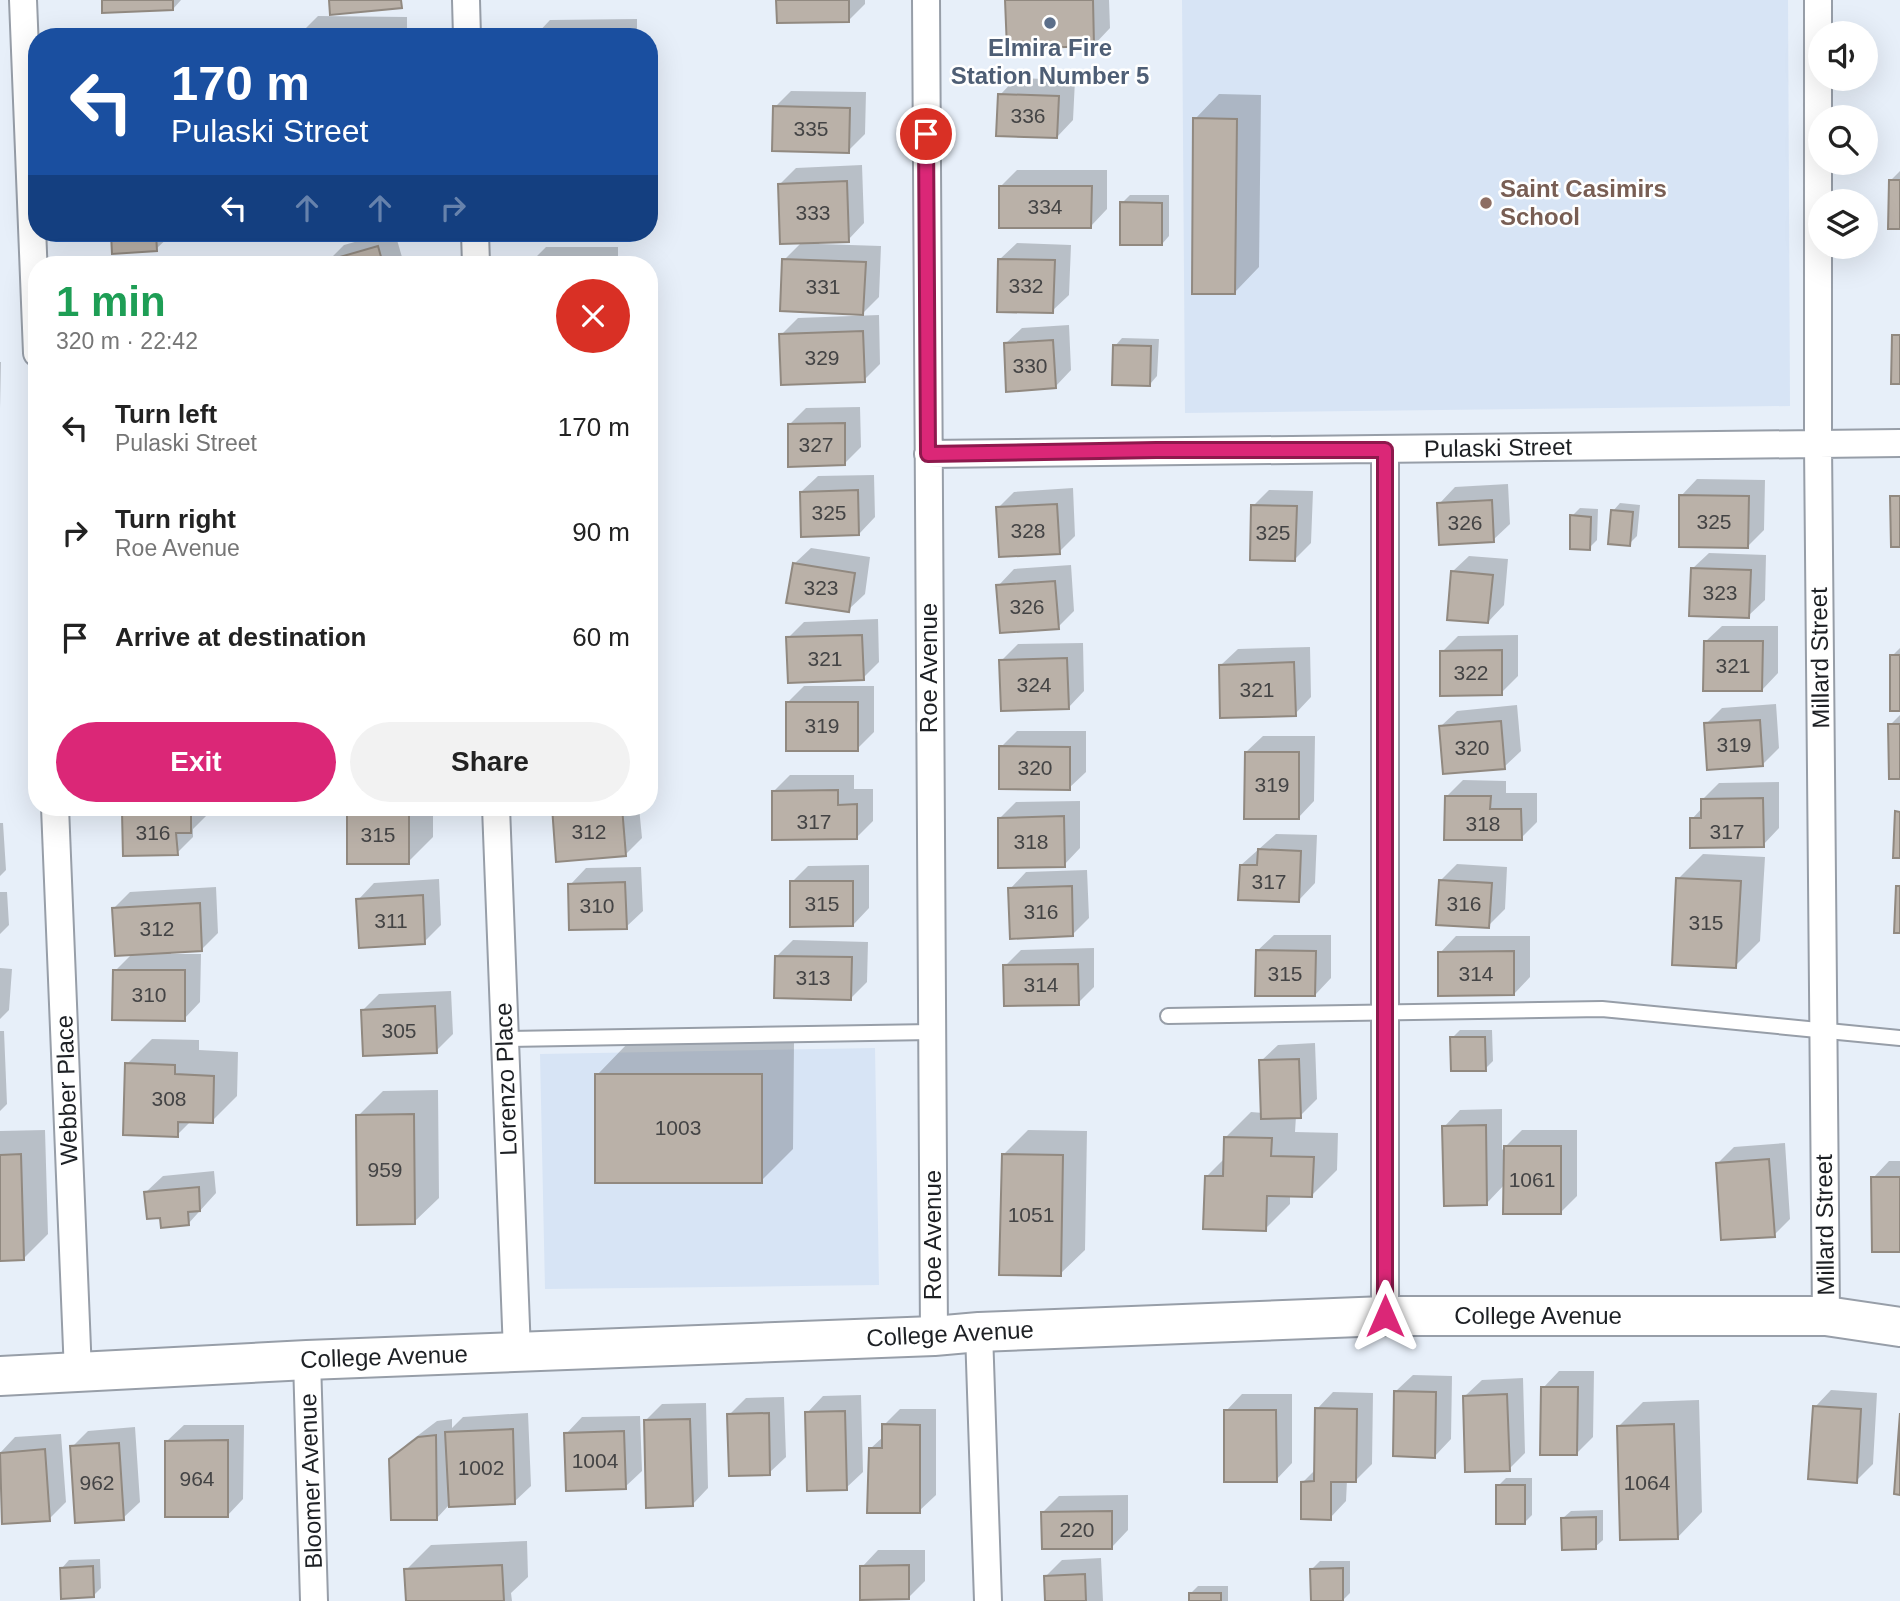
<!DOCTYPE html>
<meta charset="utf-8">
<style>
body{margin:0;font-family:Helvetica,sans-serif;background:#f2f2f2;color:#222;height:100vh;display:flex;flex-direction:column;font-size:26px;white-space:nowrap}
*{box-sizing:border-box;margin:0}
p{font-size:23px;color:#767676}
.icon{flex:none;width:38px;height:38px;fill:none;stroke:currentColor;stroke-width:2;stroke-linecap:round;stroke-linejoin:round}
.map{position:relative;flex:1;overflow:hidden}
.details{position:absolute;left:28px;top:256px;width:630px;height:560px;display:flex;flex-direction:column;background:#fff;border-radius:28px;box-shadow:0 7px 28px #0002}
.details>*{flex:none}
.hud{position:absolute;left:28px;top:28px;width:630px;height:214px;border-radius:28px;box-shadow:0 7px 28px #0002;background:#1a4fa0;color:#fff;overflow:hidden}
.tools{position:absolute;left:1808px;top:21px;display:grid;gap:14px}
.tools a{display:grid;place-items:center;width:70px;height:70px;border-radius:50%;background:#fff;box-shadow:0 7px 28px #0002;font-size:35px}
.pin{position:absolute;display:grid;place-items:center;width:60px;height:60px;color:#fff;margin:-30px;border:4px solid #fff;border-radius:50%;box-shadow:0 2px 7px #0007}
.me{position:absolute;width:77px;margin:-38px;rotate:0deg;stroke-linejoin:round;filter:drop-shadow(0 0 5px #0008)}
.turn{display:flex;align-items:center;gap:24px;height:147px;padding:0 28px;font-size:32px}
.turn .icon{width:91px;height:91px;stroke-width:2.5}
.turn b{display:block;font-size:49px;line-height:60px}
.lanes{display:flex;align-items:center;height:66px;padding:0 28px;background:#0003;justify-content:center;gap:35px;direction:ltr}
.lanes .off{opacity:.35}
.round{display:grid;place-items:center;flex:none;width:74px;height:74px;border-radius:37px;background:#f2f2f2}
.overview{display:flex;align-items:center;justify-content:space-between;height:119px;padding:0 28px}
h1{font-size:42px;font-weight:700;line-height:52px;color:#1e9e55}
.cta{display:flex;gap:14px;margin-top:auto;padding:14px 28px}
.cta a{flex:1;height:80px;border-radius:42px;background:#db2777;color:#fff;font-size:28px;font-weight:700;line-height:80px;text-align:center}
.cta a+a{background:#f2f2f2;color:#222}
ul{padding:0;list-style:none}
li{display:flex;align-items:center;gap:21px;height:105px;padding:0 28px}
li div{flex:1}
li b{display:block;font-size:26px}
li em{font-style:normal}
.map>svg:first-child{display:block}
</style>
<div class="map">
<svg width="1900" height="1601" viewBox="0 0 1900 1601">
<rect width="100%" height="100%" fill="#e7eff9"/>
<path fill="#d7e4f5" d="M1182,0H1788L1790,406L1185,413Z
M875,1048L879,1285L545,1289L540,1054Z"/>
<path fill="#0003" d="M104,0H181L173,9Z
M778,0H865V4L848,21Z
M1007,0H1109L1110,28L1094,45Z
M318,16L407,17V37H302V32Z
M637,19V37H534L550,20Z
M184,29L185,37H103L110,30Z
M1016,78L1075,80L1073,120L1057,137L1000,95Z
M791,91L866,92L865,134L848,151L775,107Z
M1219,94L1261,95L1259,267L1235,292L1195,119Z
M862,165L864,223L848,240L819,241V244L881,246L879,297L862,314L784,260L802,242L780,184L796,168Z
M1017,170H1107V209L1091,226L1001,186Z
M1900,171V227L1890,181Z
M1130,195H1169V236L1162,244L1122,203Z
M113,233H173L156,249L114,252Z
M387,233H395L404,264H329L328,261L344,245Z
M1017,243L1071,245L1069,295L1052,311L1000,259Z
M546,247H618V264H529Z
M197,262V264H116H117Z
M879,315L880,364L864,380L781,335L798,318Z
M1069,325L1071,370L1055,387L1005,344L1022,328Z
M1122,338L1159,339L1157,376L1150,384L1115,346Z
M0,362H1L0,409Z
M860,407L861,447L845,463L789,425L806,408Z
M874,475L875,517L859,534L801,492L818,476Z
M1697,479L1765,480L1764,530L1748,546L1681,496Z
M1508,484L1510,524L1493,540L1439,504L1455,487Z
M1073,488L1075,536L1059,552L998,508L1014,492Z
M1269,490L1313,491L1311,543L1295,559L1253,506Z
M1620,503L1640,505L1637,536L1629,544L1613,511Z
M1580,508L1598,509L1597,540L1589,548L1572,516Z
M811,548L870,557L865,594L848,610L794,564Z
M1709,553L1766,555L1765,600L1748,616L1692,569Z
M1469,556L1508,559L1504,605L1488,622L1452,572Z
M1071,565L1074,611L1058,627L998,586L1014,569Z
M878,619L879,662L863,678L788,638L804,622Z
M1722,626H1778V673L1762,690L1705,642Z
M1518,635V676L1501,693L1442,652L1458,636Z
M1083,643L1084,691L1068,708L1001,661L1018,644Z
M1310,647L1311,697L1295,714L1221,665L1238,649Z
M1900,648V709L1892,656Z
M804,686H874V732L857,749L788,702Z
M1776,704L1779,748L1763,764L1706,724L1722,708Z
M1517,705L1521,751L1504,767L1440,727L1457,711Z
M1900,715V777L1890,725Z
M1017,731H1086V772L1069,788L1001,747Z
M1263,736H1315L1314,801L1298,818L1246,752Z
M790,775H854V789H873V821L857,837L773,792Z
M1463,780L1506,781V793H1537V822L1521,838L1446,797Z
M1779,782V828L1763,845L1692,819L1703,807V799L1719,783Z
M1080,801V848L1064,865L999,819L1016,802Z
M129,807H207V815L193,829V837L177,853L124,813Z
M349,807H433V837L408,862H348Z
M554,807H639L642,838L625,855L558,860Z
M0,823H3L6,870L0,876Z
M1276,834L1317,835L1315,883L1299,900L1241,865Z
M1703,854L1765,857L1760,941L1735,966L1678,879Z
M1457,864L1507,867L1505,909L1488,926L1440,881Z
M869,865V908L853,925L792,882L808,866Z
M641,867L643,911L626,927L570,885L586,868Z
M1087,870L1089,918L1072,935L1010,889L1026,872Z
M439,879L441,925L424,942L358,900L374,883Z
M216,887L218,933L201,950L171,951V954H201L200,1002L184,1019L115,971L132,954L114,908L130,892Z
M0,892H7L9,925L0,934Z
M1274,935H1331V978L1315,995L1257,951Z
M1456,936H1530V977L1514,994L1440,953Z
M793,940L868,942L867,982L850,999L777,956Z
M1094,948V987L1078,1003L1005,966L1021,950Z
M0,968L12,969L9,1010L0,1019Z
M451,991L453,1034L436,1051L363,1010L379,994Z
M1460,1030H1492L1493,1061L1485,1069L1452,1038Z
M0,1031H4L7,1104L0,1111Z
M152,1039L199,1040V1050L238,1052L237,1096L212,1121L192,1120L177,1135L127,1064Z
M629,1042H794L793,1149L761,1181L597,1075Z
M1315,1043L1317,1099L1300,1116H1296L1295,1132L1338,1133L1337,1170L1312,1195H1290V1204L1265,1229L1207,1176L1225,1158L1226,1137L1251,1112L1263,1113L1261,1061L1278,1045Z
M438,1090L439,1198L414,1222L358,1116L383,1091Z
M1502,1109V1150L1522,1130H1577V1196L1561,1212L1505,1184L1487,1203L1444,1127L1460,1110Z
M45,1130L48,1234L23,1259L0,1260V1131Z
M1028,1130L1087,1131L1085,1250L1060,1274L1003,1155Z
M1785,1143L1790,1219L1774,1235L1718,1163L1734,1147Z
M1889,1161H1900V1250L1873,1178Z
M214,1171L216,1193L188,1224L161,1216L146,1192L163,1176Z
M1559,1371H1594L1593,1437L1577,1453L1543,1388Z
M1413,1375L1452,1376L1451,1439L1435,1456L1396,1391Z
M1523,1378L1525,1453L1509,1469L1465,1396L1482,1380Z
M1831,1390L1877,1393L1873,1464L1856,1481L1815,1407Z
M1333,1392L1373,1393L1372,1464L1356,1480H1347L1346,1501L1330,1518L1303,1482L1316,1469L1317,1409Z
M1242,1394H1292V1463L1276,1480L1226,1411Z
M861,1395L863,1472L846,1488L807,1413L823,1396Z
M784,1397L786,1457L769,1473L729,1415L746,1398Z
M1699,1400L1702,1512L1678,1537L1618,1427L1643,1402Z
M706,1403L708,1488L692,1505L645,1421L662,1404Z
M900,1409H936V1495L919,1511L870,1449L884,1436V1425Z
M528,1413L531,1486L514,1502L449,1505L437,1518L391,1460L408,1443L437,1421L452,1419V1428L463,1417Z
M640,1416L642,1471L625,1487L566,1434L582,1417Z
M184,1425H244L243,1499L227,1516L167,1441Z
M135,1427L140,1502L123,1518L72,1447L88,1431Z
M61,1434L66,1502L49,1519L3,1522L0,1453L15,1437Z
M1506,1478H1532V1515L1524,1523L1498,1486Z
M1128,1495V1530L1112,1547L1043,1512L1059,1496Z
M1603,1510V1540L1595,1547L1563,1518L1571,1511Z
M527,1541L528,1577L511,1593L512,1601H408L406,1570L431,1545Z
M878,1550H925V1581L908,1598L862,1567Z
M1101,1558L1103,1601H1046L1045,1577L1062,1560Z
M100,1559L101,1588L93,1596L62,1568L69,1560Z
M1320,1561H1350V1593L1342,1601L1312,1569Z
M1198,1586H1228V1601H1190V1594Z"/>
<path fill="#bab1a8" stroke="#918980" stroke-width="2" d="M102,0H173V10L102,13Z
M329,0H401L402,8L330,15Z
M776,0H849V22L777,23Z
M1005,0H1093L1094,46L1007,49Z
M300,31L391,32V37H300Z
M998,94L1059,96L1057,138L996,136Z
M773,106L850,108L849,153L772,151Z
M1193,118L1237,119L1235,294H1192Z
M1889,180H1900V229H1888Z
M847,181L849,242L780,244L778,184Z
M999,186H1092L1091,228H999Z
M1120,202L1162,203V245H1120Z
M111,233H156L157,251L112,254Z
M378,246L383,264H327L326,261Z
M782,259L866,262L863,315L780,311Z
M998,259L1055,260L1053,313L997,312Z
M863,331L865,382L781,385L779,334Z
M1892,335H1900V384H1891Z
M1053,340L1056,388L1006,392L1004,343Z
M1113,345L1151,346L1150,386L1112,385Z
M845,423V465L788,467V424Z
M858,490L859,535L801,537L800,492Z
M1679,495L1749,496L1748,548L1679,547Z
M1890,496H1900V547H1891Z
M1492,500L1494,542L1439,545L1437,503Z
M1057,504L1060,554L999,557L996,507Z
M1251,505L1297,506L1295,561L1250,560Z
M1611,510L1633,512L1630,546L1608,544Z
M1570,515L1591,517L1590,550L1570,549Z
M793,563L855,573L849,612L786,603Z
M1691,568L1751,570L1749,618L1689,616Z
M1451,571L1493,575L1488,623L1447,620Z
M1055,581L1059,629L1000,633L996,585Z
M862,635L864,680L788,683L786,637Z
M1704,641H1763L1762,691H1703Z
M1502,650V695L1440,696V651Z
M1890,655H1900V711H1890Z
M1067,658L1069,709L1001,711L999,660Z
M1294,662L1296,716L1220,718L1219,665Z
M786,702H858V751H786Z
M1760,720L1763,766L1707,770L1704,723Z
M1501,721L1505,769L1443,774L1439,726Z
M1888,724H1900V779H1889Z
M999,746L1070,747V790L999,789Z
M1245,752H1299V819H1244Z
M838,790V805L857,804V839L772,840V791Z
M1445,796H1491L1490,809H1521L1522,840H1444Z
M1763,798L1764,847L1690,848V818H1701V799Z
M347,807H409V864H347Z
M552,807H622L626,856L556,862Z
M191,810V833H176L178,855L123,856L122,812Z
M1895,811L1900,812V858H1893Z
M1064,816L1065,867L998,868V818Z
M1258,849L1301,851L1299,902L1238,900L1240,865H1257Z
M1676,878L1741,881L1736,968L1672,965Z
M1439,880L1492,883L1489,928L1436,925Z
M790,881H853V926L790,927Z
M625,882L627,929L569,930L568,884Z
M1072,886L1073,936L1010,939L1008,888Z
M1896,886H1900V933H1894Z
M423,895L425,944L359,948L356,899Z
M200,903L202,951L115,956L112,908Z
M1256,950L1316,951L1315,996H1255Z
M1514,951V995L1438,996V952Z
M775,956L852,957L851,1000L774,998Z
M1078,964L1079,1005L1004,1006L1003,965Z
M113,970H185V1021L112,1020Z
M435,1006L437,1053L363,1056L361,1010Z
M1450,1037H1485L1486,1071H1451Z
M1299,1059L1301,1118L1261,1119L1259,1060Z
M125,1063L175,1065V1074L214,1076L213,1123L178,1122V1137L123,1135Z
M595,1074H762V1183H595Z
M414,1114L415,1224L357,1225L356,1115Z
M1486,1125L1487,1205L1444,1206L1442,1126Z
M1224,1137L1272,1138L1271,1156L1314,1157L1312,1197L1267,1196L1266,1231L1203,1229L1205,1176H1223Z
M1504,1146H1561V1214H1503Z
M21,1154L24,1260L0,1261V1155Z
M1002,1154L1063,1155L1061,1276L999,1275Z
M1769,1159L1775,1237L1721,1240L1716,1163Z
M1871,1177H1900V1252H1872Z
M199,1187L200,1211L188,1212L189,1225L161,1228L160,1218L147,1219L144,1192Z
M1541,1387H1578L1577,1455H1540Z
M1394,1391L1436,1392L1435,1458L1393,1456Z
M1507,1394L1510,1471L1465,1472L1463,1396Z
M1813,1406L1861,1409L1857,1483L1808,1479Z
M1315,1408L1357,1409L1356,1482H1331V1520L1301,1519V1482L1314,1481Z
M1224,1410H1276L1277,1482H1224Z
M845,1411L847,1490L807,1491L805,1412Z
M769,1413L770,1475L729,1476L727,1414Z
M1900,1413V1495L1894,1494Z
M690,1419L693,1506L646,1508L644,1420Z
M882,1424L920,1425V1513H867L869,1448H882Z
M1674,1424L1678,1539L1620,1540L1617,1426Z
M513,1429L515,1504L449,1507L445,1432Z
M624,1431L626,1489L566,1491L564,1433Z
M436,1435L437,1520H391L389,1459L418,1437Z
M228,1440V1517H165V1441Z
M119,1443L124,1520L75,1523L70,1446Z
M45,1449L50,1521L2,1524L0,1453Z
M1496,1485H1525V1524H1496Z
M1112,1511V1549H1042L1041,1512Z
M1596,1517V1549L1562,1550L1561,1518Z
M502,1565L504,1601H406L404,1569Z
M909,1565V1599L860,1600V1566Z
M93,1566L94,1597L61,1599L60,1568Z
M1343,1568V1601H1311L1310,1569Z
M1085,1574L1086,1601H1045L1044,1576Z
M1189,1593H1221V1601H1189Z"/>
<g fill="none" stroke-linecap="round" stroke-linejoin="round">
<defs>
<path id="lane" d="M1168,1016L1602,1009L1900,1038
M505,1039L932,1032"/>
<path id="street" d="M23,0L37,353
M466,0L467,37
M926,0L934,1336
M1818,0V444L1826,1316
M475,233L476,264
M1385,450V1316
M928,454L1900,443
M55,807L78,1373
M496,807L517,1352
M979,1332L988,1601
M307,1360L314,1601"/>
<path id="primary" d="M0,1376L307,1360L934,1336L979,1332L1385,1316H1826L1900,1327"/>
</defs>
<use href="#lane" stroke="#979ea8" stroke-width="18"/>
<use href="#street" stroke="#979ea8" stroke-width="30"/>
<use href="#primary" stroke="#979ea8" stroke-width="42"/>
<use href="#lane" stroke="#fff" stroke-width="14"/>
<use href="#street" stroke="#fff" stroke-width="26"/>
<use href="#primary" stroke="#fff" stroke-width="38"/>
</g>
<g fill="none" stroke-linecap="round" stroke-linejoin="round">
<defs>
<path id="route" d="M926,134L928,454L1156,450H1385V1316"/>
</defs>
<use href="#route" stroke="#8e194d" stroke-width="18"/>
<use href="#route" stroke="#db2777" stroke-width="12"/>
</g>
<circle fill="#5c6f8a" stroke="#fff" stroke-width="2.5" cx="1050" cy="23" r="7"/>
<circle fill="#8d6e63" stroke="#fff" stroke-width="2.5" cx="1486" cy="203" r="7"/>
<g text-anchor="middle" stroke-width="5" stroke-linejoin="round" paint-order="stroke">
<g font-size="21" fill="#444445">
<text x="1028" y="123">336</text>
<text x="811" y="136">335</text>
<text x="1045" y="214">334</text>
<text x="813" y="220">333</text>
<text x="1026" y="293">332</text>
<text x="823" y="294">331</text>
<text x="822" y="365">329</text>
<text x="1030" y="373">330</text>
<text x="816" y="452">327</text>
<text x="829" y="520">325</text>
<text x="1714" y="529">325</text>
<text x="1465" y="530">326</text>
<text x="1028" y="538">328</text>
<text x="1273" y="540">325</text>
<text x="821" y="595">323</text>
<text x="1720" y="600">323</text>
<text x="1027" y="614">326</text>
<text x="825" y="666">321</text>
<text x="1733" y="673">321</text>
<text x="1471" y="680">322</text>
<text x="1034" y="692">324</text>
<text x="1257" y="697">321</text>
<text x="822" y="733">319</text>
<text x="1734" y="752">319</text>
<text x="1472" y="755">320</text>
<text x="1035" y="775">320</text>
<text x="1272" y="792">319</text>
<text x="814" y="829">317</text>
<text x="1483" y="831">318</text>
<text x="589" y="839">312</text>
<text x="1727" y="839">317</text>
<text x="153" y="840">316</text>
<text x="378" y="842">315</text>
<text x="1031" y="849">318</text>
<text x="1269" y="889">317</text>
<text x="822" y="911">315</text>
<text x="1464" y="911">316</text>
<text x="597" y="913">310</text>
<text x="1041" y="919">316</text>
<text x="391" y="928">311</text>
<text x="1706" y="930">315</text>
<text x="157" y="936">312</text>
<text x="1285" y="981">315</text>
<text x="1476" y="981">314</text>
<text x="813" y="985">313</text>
<text x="1041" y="992">314</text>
<text x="149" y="1002">310</text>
<text x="399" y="1038">305</text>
<text x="169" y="1106">308</text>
<text x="678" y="1135">1003</text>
<text x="385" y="1177">959</text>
<text x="1532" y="1187">1061</text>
<text x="1031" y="1222">1051</text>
<text x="595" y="1468">1004</text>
<text x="481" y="1475">1002</text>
<text x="197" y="1486">964</text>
<text x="97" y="1490">962</text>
<text x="1647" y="1490">1064</text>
<text x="1077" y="1537">220</text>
</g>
<g font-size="24" font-weight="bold" fill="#4e5e75" stroke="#fff">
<text x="1050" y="56">Elmira Fire<tspan x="1050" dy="28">Station Number 5</tspan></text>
</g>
<g font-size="24" font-weight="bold" fill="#785e54" stroke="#fff" text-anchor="start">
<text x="1500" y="197">Saint Casimirs<tspan x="1500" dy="28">School</tspan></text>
</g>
<g font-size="24" fill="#1d2024" stroke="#fff">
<text transform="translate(1498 448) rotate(-1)" y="8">Pulaski Street</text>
<text transform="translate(1820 658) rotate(-91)" y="8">Millard Street</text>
<text transform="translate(929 668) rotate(-90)" y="8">Roe Avenue</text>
<text transform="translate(506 1079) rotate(-92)" y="8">Lorenzo Place</text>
<text transform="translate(67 1090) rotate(-92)" y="8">Webber Place</text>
<text transform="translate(1825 1225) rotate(-91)" y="8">Millard Street</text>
<text transform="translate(933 1235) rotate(-90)" y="8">Roe Avenue</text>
<text x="1538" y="1324">College Avenue</text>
<text transform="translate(950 1334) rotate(-3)" y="8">College Avenue</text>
<text transform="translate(384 1357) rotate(-2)" y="8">College Avenue</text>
<text transform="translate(311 1481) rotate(-92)" y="8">Bloomer Avenue</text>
</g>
</g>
</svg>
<div class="tools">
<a><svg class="icon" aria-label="sound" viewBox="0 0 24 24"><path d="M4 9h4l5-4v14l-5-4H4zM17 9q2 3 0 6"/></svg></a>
<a><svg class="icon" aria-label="search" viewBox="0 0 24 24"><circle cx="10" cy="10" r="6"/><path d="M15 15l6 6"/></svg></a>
<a><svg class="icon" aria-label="layers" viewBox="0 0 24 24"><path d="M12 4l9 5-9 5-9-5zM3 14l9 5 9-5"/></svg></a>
</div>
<div class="pin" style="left:926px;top:134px;background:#d93025"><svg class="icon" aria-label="arrive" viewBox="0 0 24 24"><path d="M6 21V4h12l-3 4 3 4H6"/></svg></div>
<svg class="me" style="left:1385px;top:1316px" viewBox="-20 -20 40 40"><path d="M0-17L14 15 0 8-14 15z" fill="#db2777" stroke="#fff" stroke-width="4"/></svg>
<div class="hud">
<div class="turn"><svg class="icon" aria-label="left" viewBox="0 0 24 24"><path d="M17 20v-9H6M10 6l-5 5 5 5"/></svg><div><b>170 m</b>Pulaski Street</div></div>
<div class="lanes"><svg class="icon" aria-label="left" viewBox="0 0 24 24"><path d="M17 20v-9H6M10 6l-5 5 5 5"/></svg><svg class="icon off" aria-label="ahead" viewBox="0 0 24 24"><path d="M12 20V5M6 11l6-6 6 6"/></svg><svg class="icon off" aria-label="ahead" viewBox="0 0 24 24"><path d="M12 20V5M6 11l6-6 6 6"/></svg><svg class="icon off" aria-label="right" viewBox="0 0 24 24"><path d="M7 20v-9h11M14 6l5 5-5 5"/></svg></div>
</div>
<section class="details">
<div class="overview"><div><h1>1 min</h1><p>320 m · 22:42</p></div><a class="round" style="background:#d93025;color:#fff"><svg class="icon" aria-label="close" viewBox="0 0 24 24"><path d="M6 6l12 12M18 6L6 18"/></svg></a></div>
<ul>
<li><svg class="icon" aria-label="left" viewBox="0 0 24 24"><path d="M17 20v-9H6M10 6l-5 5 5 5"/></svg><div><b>Turn left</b><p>Pulaski Street</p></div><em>170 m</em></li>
<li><svg class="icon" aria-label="right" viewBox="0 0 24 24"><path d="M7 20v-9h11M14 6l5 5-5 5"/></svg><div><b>Turn right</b><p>Roe Avenue</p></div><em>90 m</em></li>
<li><svg class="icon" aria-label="arrive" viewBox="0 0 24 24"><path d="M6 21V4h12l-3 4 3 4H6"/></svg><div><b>Arrive at destination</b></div><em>60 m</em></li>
</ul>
<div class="cta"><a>Exit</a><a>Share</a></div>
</section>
</div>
